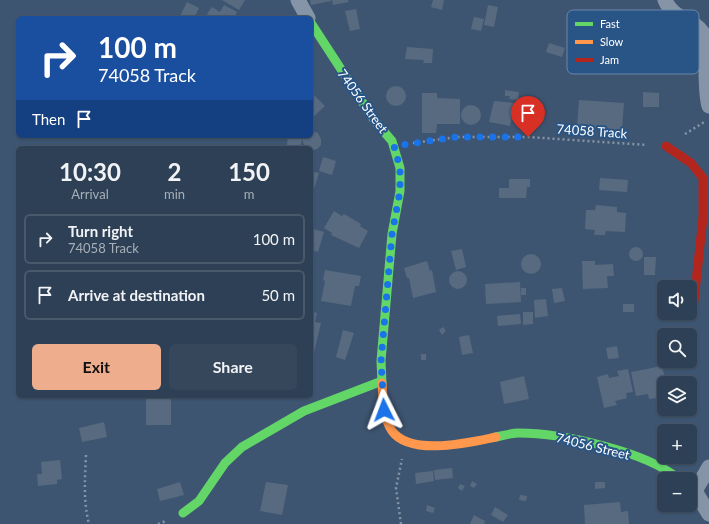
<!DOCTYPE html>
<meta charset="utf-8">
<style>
body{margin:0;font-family:Lato,sans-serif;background:#36475b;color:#f1f3f6;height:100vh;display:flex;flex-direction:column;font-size:15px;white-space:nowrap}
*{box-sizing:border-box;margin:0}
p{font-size:13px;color:#a7afb9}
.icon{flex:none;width:22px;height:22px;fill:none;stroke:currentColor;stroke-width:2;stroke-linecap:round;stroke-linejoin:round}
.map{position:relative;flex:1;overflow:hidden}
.drawer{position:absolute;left:16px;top:146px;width:297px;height:252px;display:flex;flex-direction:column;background:#2e4055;border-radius:6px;box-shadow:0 1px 3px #0004,0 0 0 1px #49596c}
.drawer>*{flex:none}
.top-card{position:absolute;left:16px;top:16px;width:297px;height:122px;border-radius:6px;box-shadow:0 1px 3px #0004,0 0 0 1px #49596c;background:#1a4fa0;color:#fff;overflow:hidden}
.tools{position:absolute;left:657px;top:280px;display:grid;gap:8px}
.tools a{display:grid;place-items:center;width:40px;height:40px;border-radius:6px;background:#2e4055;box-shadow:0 1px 3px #0004,0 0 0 1px #49596c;font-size:20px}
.pin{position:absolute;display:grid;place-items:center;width:34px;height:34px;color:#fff;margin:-41px -17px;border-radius:50% 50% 50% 0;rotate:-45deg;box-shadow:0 0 4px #0007}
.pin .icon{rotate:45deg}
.me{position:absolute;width:44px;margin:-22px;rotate:357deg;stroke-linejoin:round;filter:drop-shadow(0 0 3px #0008)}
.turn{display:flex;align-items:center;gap:14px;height:84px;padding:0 16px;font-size:18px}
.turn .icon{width:52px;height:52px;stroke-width:2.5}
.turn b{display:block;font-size:28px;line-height:34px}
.then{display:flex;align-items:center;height:38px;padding:0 16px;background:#0003;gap:8px;font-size:15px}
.eta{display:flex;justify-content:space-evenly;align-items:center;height:68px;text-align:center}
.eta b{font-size:24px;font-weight:700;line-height:28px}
.cta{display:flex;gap:8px;margin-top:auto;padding:8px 16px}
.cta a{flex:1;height:46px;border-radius:6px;background:#eead8d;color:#111;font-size:16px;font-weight:700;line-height:46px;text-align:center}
.cta a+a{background:#36475b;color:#f1f3f6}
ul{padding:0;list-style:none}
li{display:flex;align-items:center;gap:12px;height:50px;margin:0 8px 6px;padding:0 8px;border:2px solid #49596c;border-radius:6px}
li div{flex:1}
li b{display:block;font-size:15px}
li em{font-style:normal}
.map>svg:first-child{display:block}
</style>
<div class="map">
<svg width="709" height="524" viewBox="0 0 709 524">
<rect width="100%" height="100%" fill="#3e5571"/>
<path fill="#576a80" d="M222,0H245L239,10Z
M310,0H331V1L311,5Z
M332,0H348L349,2L333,5Z
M433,0H444L442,10L431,7Z
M187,2L199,8L194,18H179Z
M224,5L237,12L234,18L217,17L213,18L207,14L212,7L220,12Z
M488,5L498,7L494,27L484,25Z
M356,9L360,29L350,31L345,11Z
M474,17L484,19L481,31L471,29Z
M549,43L565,48L562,57L546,52Z
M407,47L433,49L432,63H423L424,60L405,59Z
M386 96a10 10 0 1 1 20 0a10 10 0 1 1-20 0Z
M505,90L519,92L518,100L509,99L510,96H505Z
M311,92L325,106L311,119Z
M643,92L659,93V107H643Z
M422,93H437V98L460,99V124H437L436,133H422Z
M579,100L624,103L622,130L577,126Z
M494,101L515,103L510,126L489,122Z
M461 115a10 10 0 1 1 20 0a10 10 0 1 1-20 0Z
M311,131L318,133L321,139V145L317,149L311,151V148H305L302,139L300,148L287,145L288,136H303L302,139L304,136H311Z
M323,157L336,161L332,175L319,171Z
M311,171L319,173L311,199Z
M600,178L628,180L627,192L599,190Z
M509,179H530V187H527L526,198H499V188H509Z
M596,205L617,207V212L626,213L625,232L606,231L605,235H594L595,230L585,229L586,210H595Z
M334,211L342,216L344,214L361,224L360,226L368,231L359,248L331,235L332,233L324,228Z
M314,229L324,232L318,252L313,250L311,257V240Z
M629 254a7 7 0 1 1 14 0a7 7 0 1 1-14 0Z
M462,249L466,267L456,270L451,251Z
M521 264a10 10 0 1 1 20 0a10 10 0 1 1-20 0Z
M644,257H656L655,275H644Z
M427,261L430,271L432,270L436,292L413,298L409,278H407L404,268Z
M582,261H595V265L613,264L614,276H607L608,288L583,289Z
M325,270L361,276L359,286H355L351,306L321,301L325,281L323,280Z
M449 280a9 9 0 1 1 18 0a9 9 0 1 1-18 0Z
M520,282L521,302L486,304L485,284Z
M521,288H526V295H521Z
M562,288L565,301L554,303L552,289Z
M546,299L548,316L535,318L534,300Z
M623,304H634V312H623Z
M311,311L317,313L315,322L321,323L312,361Z
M523,312H533V324L523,325Z
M520,314L521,324L498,326L497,316Z
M443,327L446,331L442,335L439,330Z
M343,330L354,333L345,360L336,357Z
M469,335L473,353L462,355L459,337Z
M617,346L619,358L608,359L606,348Z
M421,354H426V360H421Z
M662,366L666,383H664V391L657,393L658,398L649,399L648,394L636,396L631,372Z
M628,369L633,392L626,393L627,398L615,401L617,405L604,408L597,377L608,374L609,378L619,376L617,371Z
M524,376L529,399L504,404L500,382Z
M146,396H171V425H146Z
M104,422L107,437L82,442L79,428Z
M60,460L62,479L57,480V484L38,486L37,474H42L41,462Z
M452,468L453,478L435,480L434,470Z
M433,471L434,481L416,484L415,473Z
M472,481L477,484L474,488L470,486Z
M180,482L184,495L160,501L157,489Z
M266,482L288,485L282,515L260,511Z
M595,482H605V488L595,489Z
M460,484L465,486L462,491L458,488Z
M520,495L527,496L526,501L519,500Z
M620,502L621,512L628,511L629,524H585L584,505Z
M427,505L435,508L433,513L426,511Z
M495,507L508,515L503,522L491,515Z
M474,515L485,521L484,523L486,524H470Z"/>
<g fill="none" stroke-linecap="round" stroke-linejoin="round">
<path stroke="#8595a7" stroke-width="2.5" stroke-dasharray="2 3" stroke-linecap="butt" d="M685,134L706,121
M413,143L457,137H528L647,145
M86,455C85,479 83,500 89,524
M158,524L166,521
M401,524L396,488L402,459"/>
<path stroke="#8595a7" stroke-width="15" d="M298,0L308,18
M665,0C673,20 692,17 703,33C709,48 703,84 709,106
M690,487L695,491L709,514
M695,491L709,467"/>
<path stroke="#63d668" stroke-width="9" d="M311,23L374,120L392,141L400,168V191L392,234L381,361L382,383
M496,437C503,436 511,433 518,433C562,433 645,451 679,479
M183,513L199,501L225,463L242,447L304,411L382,381"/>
<path stroke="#ff974d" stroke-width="9" d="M382,383C383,399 383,418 392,431C411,457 471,442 496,437"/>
<path stroke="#b3261e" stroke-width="9" d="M666,146L691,163L703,178V217L694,301"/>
</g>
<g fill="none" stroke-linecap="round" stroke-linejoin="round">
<path stroke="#1a73e8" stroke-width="7" stroke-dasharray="0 12.6" d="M384,410L381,361L392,234L400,191V168L394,146L457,137H528"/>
</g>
<g text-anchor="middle" stroke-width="4" stroke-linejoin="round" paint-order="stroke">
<g font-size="13" fill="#fff" stroke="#295486">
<text transform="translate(363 101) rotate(54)" y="5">74056 Street</text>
<text transform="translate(592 131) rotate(4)" y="5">74058 Track</text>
<text transform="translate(593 446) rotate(14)" y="5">74056 Street</text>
</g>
</g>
<rect x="567" y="10" width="132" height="64" rx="6" fill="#295486" stroke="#6987aa" stroke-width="1"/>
<rect x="575" y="22" width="18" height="4" fill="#63d668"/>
<rect x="575" y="40" width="18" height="4" fill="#ff974d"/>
<rect x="575" y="58" width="18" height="4" fill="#b3261e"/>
<g font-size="11" fill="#fff">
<text x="600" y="28">Fast</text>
<text x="600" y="46">Slow</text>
<text x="600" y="64">Jam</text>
</g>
</svg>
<div class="tools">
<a><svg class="icon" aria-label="sound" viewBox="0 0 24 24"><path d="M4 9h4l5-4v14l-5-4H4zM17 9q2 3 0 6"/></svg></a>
<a><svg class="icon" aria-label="search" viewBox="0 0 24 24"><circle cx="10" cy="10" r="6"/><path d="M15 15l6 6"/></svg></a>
<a><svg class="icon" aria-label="layers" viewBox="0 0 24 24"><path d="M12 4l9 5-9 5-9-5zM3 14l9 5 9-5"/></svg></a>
<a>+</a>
<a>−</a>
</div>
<div class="pin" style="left:528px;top:137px;background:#d93025"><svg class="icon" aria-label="arrive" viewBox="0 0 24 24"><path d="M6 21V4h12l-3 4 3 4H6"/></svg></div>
<svg class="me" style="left:384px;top:410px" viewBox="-20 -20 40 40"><path d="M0-17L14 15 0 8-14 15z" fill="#1a73e8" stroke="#fff" stroke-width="4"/></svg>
<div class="top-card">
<div class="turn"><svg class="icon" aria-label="right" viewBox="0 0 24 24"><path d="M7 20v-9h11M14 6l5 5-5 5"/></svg><div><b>100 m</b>74058 Track</div></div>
<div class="then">Then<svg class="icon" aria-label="arrive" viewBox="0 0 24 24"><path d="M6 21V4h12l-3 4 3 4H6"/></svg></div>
</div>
<section class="drawer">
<div class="eta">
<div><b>10:30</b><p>Arrival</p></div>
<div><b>2</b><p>min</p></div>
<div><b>150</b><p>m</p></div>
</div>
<ul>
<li><svg class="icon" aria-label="right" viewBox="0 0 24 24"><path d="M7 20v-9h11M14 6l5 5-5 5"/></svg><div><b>Turn right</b><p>74058 Track</p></div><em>100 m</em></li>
<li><svg class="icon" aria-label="arrive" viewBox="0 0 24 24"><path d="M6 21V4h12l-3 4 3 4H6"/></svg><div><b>Arrive at destination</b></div><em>50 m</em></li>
</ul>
<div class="cta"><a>Exit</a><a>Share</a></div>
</section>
</div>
